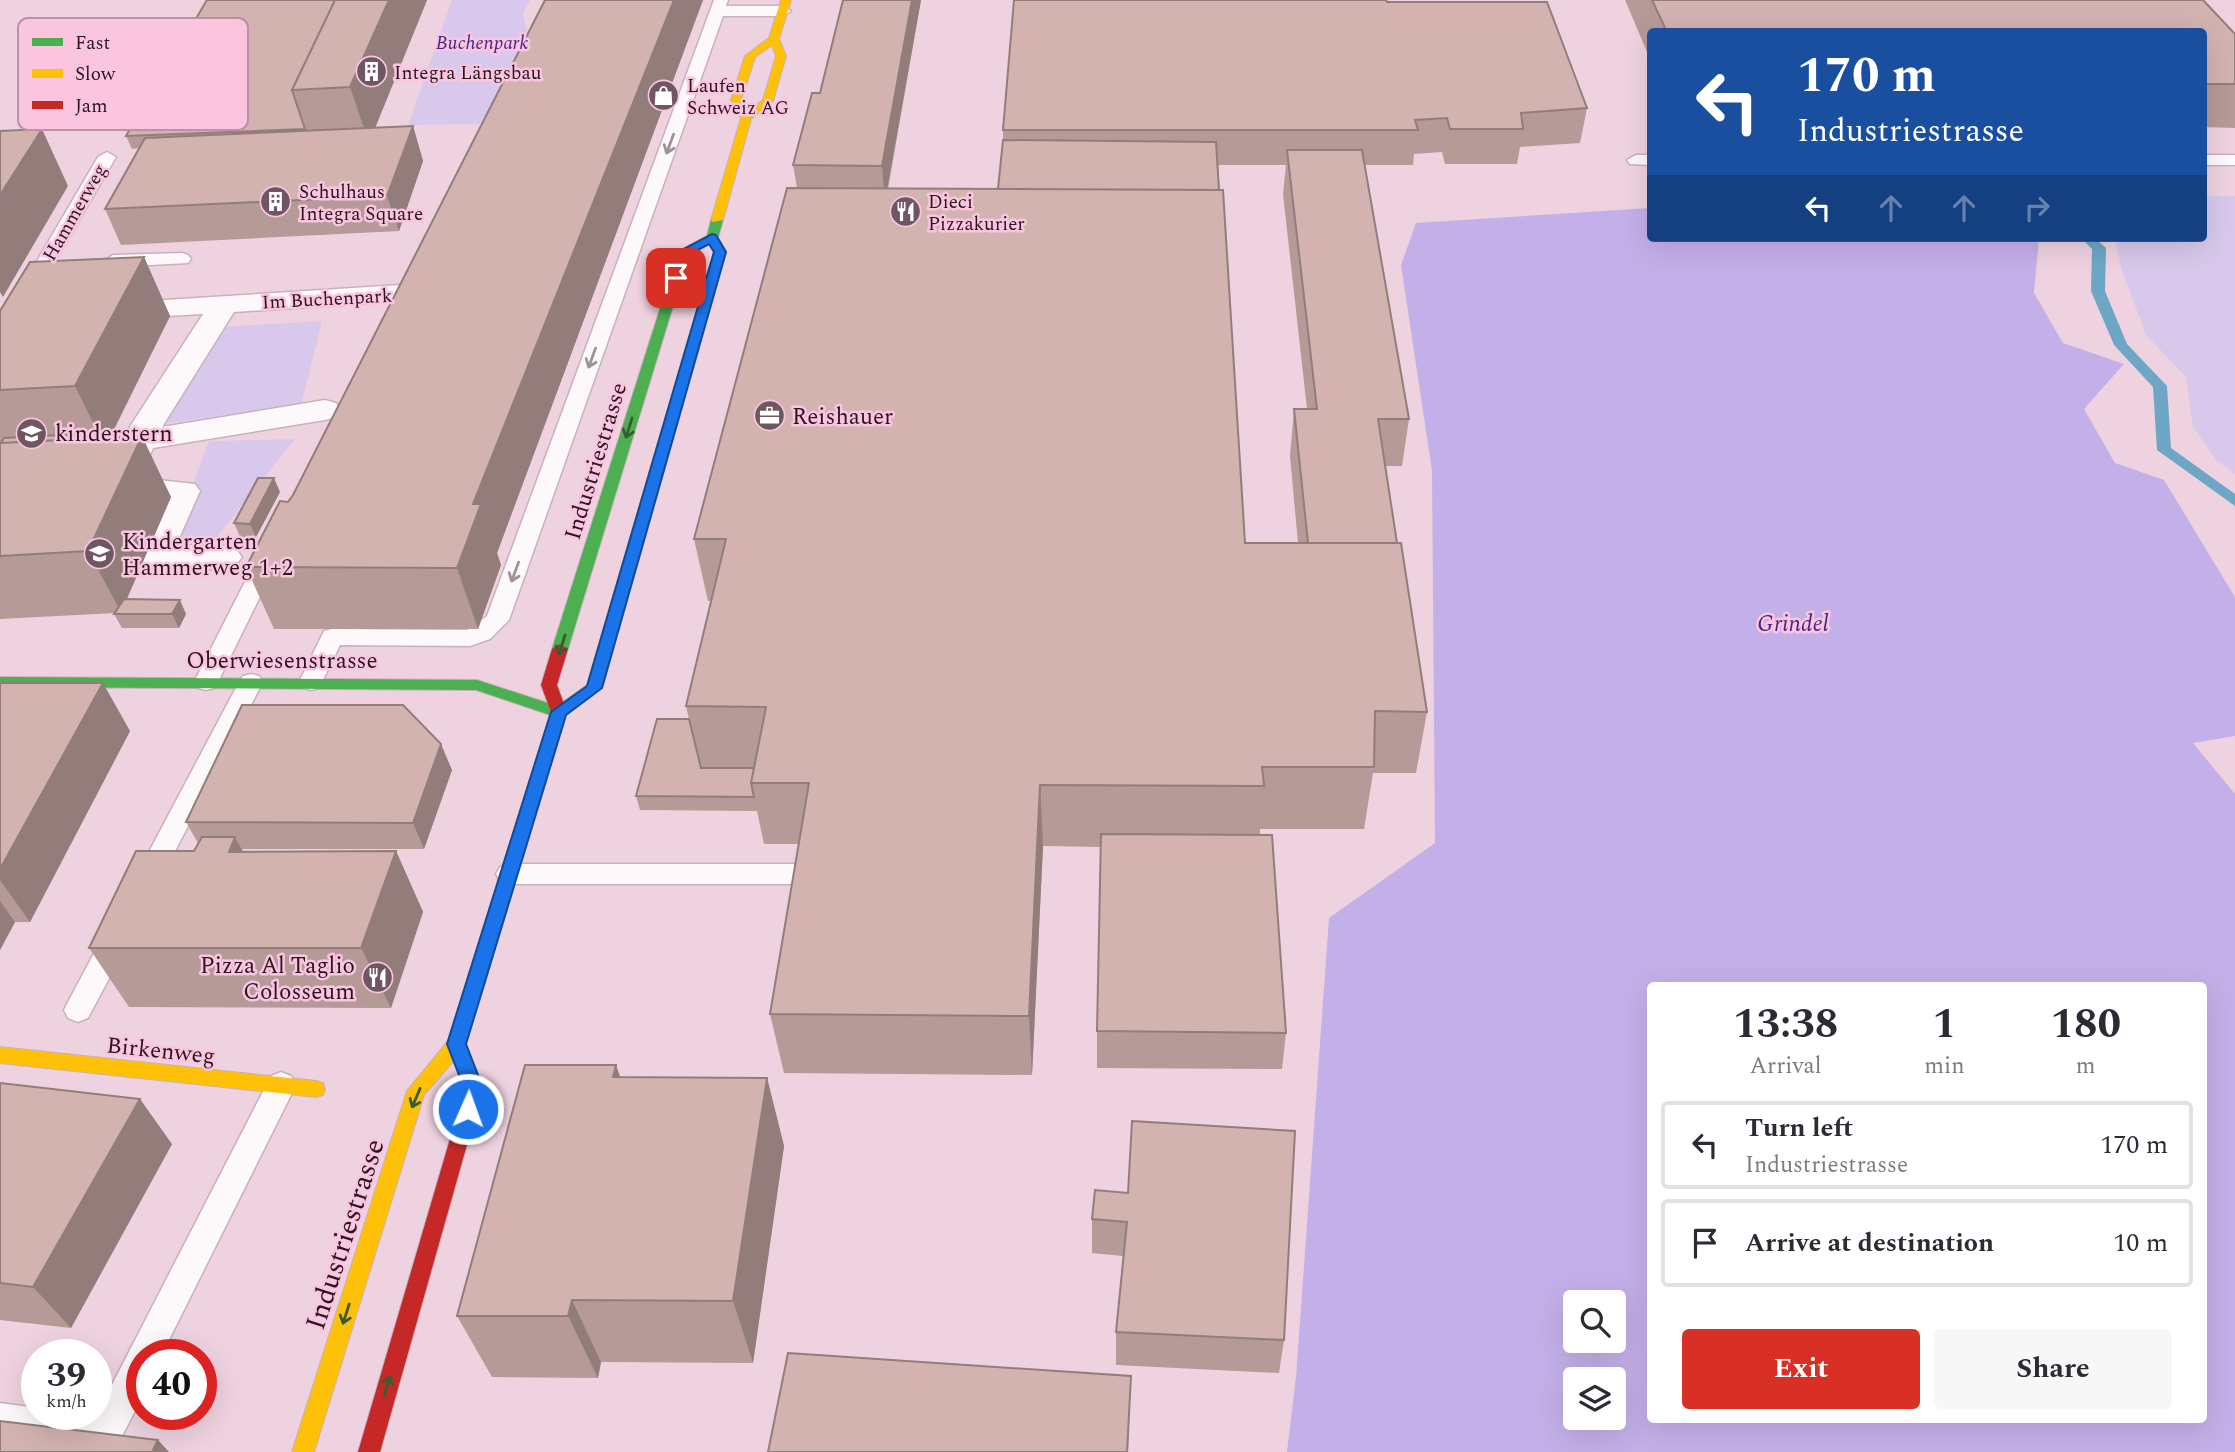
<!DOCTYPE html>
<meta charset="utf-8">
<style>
body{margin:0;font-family:Spectral,serif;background:#f7f7f7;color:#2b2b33;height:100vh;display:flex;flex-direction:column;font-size:26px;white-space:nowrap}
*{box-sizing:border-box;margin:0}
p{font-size:23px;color:#7c7c81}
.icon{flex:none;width:38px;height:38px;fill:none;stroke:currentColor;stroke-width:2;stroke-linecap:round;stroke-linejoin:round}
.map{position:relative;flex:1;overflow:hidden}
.drawer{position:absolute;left:1647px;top:982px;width:560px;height:441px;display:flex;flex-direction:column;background:#fff;border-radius:7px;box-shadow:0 7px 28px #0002}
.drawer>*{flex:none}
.guide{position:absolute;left:1647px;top:28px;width:560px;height:214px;border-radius:7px;box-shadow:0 7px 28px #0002;background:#1a4fa0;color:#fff;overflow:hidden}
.fabs{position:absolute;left:1563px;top:1290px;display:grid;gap:14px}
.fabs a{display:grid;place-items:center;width:63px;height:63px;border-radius:7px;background:#fff;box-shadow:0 7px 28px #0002;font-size:35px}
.speed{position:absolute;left:21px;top:1339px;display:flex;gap:14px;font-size:35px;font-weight:700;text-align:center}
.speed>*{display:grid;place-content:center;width:91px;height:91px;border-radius:50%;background:#fff;box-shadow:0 7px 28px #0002;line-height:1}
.speed small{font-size:18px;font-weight:400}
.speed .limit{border:10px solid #d22;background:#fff;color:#111}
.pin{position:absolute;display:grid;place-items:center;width:60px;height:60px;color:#fff;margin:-30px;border-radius:14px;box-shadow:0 4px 10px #0006}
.me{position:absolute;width:77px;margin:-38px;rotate:2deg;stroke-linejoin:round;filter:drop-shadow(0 0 5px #0008)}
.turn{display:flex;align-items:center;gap:24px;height:147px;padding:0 35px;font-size:32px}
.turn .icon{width:91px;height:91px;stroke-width:2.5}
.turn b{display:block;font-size:49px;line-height:60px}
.lanes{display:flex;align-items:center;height:66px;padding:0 35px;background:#0003;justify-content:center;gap:35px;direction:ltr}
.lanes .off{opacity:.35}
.eta{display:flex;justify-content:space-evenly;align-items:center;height:119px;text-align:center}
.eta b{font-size:42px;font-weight:700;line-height:49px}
.primary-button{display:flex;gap:14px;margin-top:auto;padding:14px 35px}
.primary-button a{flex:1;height:80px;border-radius:7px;background:#d93025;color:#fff;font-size:28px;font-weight:700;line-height:80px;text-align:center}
.primary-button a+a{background:#f7f7f7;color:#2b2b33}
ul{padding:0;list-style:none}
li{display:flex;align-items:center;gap:21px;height:88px;margin:0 14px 10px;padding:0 21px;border:4px solid #e1e1e2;border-radius:7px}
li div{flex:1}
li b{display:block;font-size:26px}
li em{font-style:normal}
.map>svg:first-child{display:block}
</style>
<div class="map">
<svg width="2235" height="1452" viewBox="0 0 2235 1452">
<rect width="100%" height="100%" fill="#efd2e0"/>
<path fill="#d8c9ec" d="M452,0H530L523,13L529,42L481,124L408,125Z
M2203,196H2235V474L2216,460L2193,427L2186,377L2146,335L2122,271L2115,238H2203Z
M322,321L301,405L159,424L218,327Z
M295,439L209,547L171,542L209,441Z"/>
<path fill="#c4b0e8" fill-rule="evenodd" d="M1650,208V238H2039L2034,293L2063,343L2124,364L2084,409L2115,463L2164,480L2235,597V736L2193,743L2235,794V1452H1287L1296,1377L1329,918L1435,843L1432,471L1401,265L1416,223ZM1650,985H2203V1419H1650ZM1575,1302H1614V1340H1575ZM1575,1379H1614V1418H1575Z"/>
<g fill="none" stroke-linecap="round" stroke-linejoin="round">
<path fill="#6ea7c6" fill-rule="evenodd" d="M2081,238H2095L2106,248L2105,291L2127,344L2167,386L2171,448L2235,494V506L2157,450L2153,387L2114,345L2091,291L2092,249Z"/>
<defs>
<path id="lane" d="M714,0H728L726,6H783L791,11L783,16H723L509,620L490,639L470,646L340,645L319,688L311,690L303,688L299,682L324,631L332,629L467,630L487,616Z
M107,152L116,157L38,290L29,296L22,294L20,290L98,157Z
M1636,155H1650V165L1630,164L1627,160Z
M2203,155H2235V165H2203Z
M182,253L188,255L191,259L188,263L113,267L104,261L113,255Z
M268,551L276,553L279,558L218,682L214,688L206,690L198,688L194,682L257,558L260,553Z
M251,674L259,676L263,682L160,880L156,887L147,890L138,887L134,880L239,682L243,676Z
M509,864H816L825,867L829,874L825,881L816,884H509L500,881L496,874L500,867Z
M117,926L127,929L131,937L88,1018L78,1022L68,1018L64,1010L68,1002L107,929Z
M281,1072L291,1076L296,1085L162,1354H142V1397L114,1452H79L82,1446L0,1437V1403L37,1408V1414H97L271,1076Z"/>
<path id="street" d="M431,283L441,286L446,292L441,298L234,312L162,427L325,400L336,403L341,410L336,417L325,420L153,448L140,478L195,484L200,491L176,545L224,546L236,549L242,557L236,565C212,572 165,571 141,564L136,556L162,501L107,495L102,488L131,425L203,314L113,319L102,316L98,310L102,304Z"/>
<path id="fast" d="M717,217L723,220L718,238L726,252L602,688L565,716L559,718L476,690L0,687V677L477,680L557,706L587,685L714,252L709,244L689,254L568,649L560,654L555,653L552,649L678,252L707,236L711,220Z"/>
<path id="slow" d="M781,0H791L779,39L786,56L773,101L751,119L723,220L713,222L711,220L741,118L731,100L745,56L769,38ZM772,45L776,56L763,100L748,112L741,100L755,57Z
M477,971L483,973L486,978L464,1049L424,1095L314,1452H292L407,1091L449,1040L468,978L471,973Z
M0,1047L316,1081L323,1083L325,1089L323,1095L316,1097L0,1063Z"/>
<path id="jam" d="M560,644L568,649L557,685L567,712L486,978L483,983L477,985L471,983L468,978L551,712L541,685L552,649Z
M457,1036L464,1039L483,1088L380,1452H358L465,1088L448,1044L450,1039Z"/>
</defs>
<use href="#lane" stroke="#c8b1bc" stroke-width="3"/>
<use href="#street" stroke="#c8b1bc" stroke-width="3"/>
<use href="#fast" stroke="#c8b1bc" stroke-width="2"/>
<use href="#slow" stroke="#c8b1bc" stroke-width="2"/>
<use href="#jam" stroke="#c8b1bc" stroke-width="2"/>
<use href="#lane" fill="#fdf8fa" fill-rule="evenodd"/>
<use href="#street" fill="#fdf8fa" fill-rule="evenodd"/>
<use href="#fast" fill="#4caf50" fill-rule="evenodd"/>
<use href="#slow" fill="#ffc107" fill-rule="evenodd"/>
<use href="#jam" fill="#c62828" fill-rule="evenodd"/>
</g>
<path fill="#b59a97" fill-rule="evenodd" d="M427,0L375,128L413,126L423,161L399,231L121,245L105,209L140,148L132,149L126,136Z
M545,0H703L497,553L501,565L478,629H274L246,567L293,495Z
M921,0L888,189H998L1003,140V130L1387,2L1587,108L1580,143L1520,147L1517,164H1445L1442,152L1414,154L1413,165H1364L1409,419L1402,466H1385L1397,543L1427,712L1416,773H1373L1364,829H1260V835L1286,1033L1282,1069L1097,1068V1031L1101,847L1043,846L1032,1075L784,1073L770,1014L799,844H764L757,811L640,810L636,796L689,719L686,706L712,601H708L694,539L797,188L793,165L820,93ZM1218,165H1286L1283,194L1307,409H1294L1290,456L1298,543H1245Z
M1625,0H2203L2235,34V128L2203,127V32H1650V59Z
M144,257L170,316L110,438L171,497L127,599L186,614L179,628H122L114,614L115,613L0,619V311Z
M280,492L256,537H240L234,523Z
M0,683L130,731L30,922H15L0,950Z
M452,770L424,849H242L243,851H396L423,912L391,1008L129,1007L89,948L194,851L198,843L186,822Z
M620,1077L767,1078L784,1146L753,1363L601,1362L598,1378L492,1377L457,1316Z
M0,1083L172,1144L71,1328L0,1320Z
M1095,1190L1284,1340L1279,1373L1116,1365V1332L1123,1256L1092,1253V1219Z"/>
<path fill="#937d7b" d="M389,0H427L369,143L350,87Z
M674,0H703L497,553L501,565L478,629L457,568L473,504Z
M912,0H921L885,201L882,166Z
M413,126L423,161L399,231L387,196Z
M42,129L68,186L3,297L0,292V195Z
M144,257L170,316L105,447L75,386Z
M142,436L171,497L121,612L88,551Z
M274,478L280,492L256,537L250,524Z
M180,600L186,614L179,628L172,614Z
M103,683L130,731L30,922L0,880V869Z
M441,744L452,770L424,849L413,823Z
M1040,785L1043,846L1032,1075L1029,1016Z
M235,837L268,898L229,852Z
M396,851L423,912L391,1008L361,948Z
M0,901L15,922L0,950Z
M616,1065L640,1133L613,1077Z
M767,1078L784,1146L753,1363L733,1301Z
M140,1099L172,1144L71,1328L33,1287Z
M572,1300L601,1362L598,1378L568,1316Z
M1131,1376L1128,1452H1127Z
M158,1440L169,1452H152Z"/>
<path fill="#d2b3b0" stroke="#937d7b" stroke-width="2" d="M207,0H335L292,90L305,129L126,136Z
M335,0H389L350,87L292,90Z
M545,0H674L473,504H481L457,568L246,567L280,501L288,502L293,495Z
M843,0H912L882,166L793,165L812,93H820Z
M1014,0H1386L1387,2H1547L1587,108L1521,113L1523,129H1450L1447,118L1415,120L1418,130H1003Z
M1652,0H2203L2235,34V84H2203V32H1667Z
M413,126L387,196L105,209L145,138Z
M42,129L0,195V131Z
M1003,140L1216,142L1219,190L998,189Z
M1287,150H1362L1409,419H1378L1397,543H1308L1294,409H1317Z
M787,188L1223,190L1245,543H1401L1427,712L1375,711L1374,767H1262L1264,786L1040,785L1029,1016L770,1014L809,783H751L766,707L686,706L726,539H694Z
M144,257L75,386L0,390V311L30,262Z
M99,433L96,438L1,443L4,438Z
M142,436L88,551L0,556V443Z
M258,478H274L250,524L234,523Z
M124,599L180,600L172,614H114Z
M0,683H103L0,869Z
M242,705H403L441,744L413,823L186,822Z
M657,719H689L701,768H754L751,783L754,797L636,796Z
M1101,834L1272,835L1286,1033L1097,1031Z
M202,837H235L229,852L396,851L361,948H89L136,851H194Z
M525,1065H616L613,1077L767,1078L733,1301L572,1300L568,1316H457Z
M0,1083L140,1099L33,1287L0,1283Z
M1132,1121L1295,1131L1284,1340L1116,1332L1127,1222L1092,1219L1095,1190L1128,1193Z
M788,1353L1131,1376L1127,1452H768Z
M0,1421L158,1440L152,1452H0Z"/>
<defs><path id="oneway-shaft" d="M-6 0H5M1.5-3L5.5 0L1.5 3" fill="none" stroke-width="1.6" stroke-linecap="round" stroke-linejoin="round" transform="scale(1.75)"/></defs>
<g stroke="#9d9297">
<use href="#oneway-shaft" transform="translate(670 144) rotate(110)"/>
<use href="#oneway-shaft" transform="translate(592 358) rotate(110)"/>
<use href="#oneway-shaft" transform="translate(515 572) rotate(110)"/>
</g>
<g stroke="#385a35">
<use href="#oneway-shaft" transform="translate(629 428) rotate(107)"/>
<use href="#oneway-shaft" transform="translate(562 645) rotate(107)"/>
<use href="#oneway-shaft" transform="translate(416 1098) rotate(113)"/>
<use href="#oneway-shaft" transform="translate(346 1314) rotate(108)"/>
<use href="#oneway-shaft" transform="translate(387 1386) rotate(-74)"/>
</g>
<path fill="#1a73e8" stroke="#114b97" stroke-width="2" d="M712,234L716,235L726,252L602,688L566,715L466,1044L483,1088L475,1115L468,1117L461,1115L458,1109L464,1088L447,1044L551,712L587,686L714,252L709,244L690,254L682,278L676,281L670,278L678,252Z"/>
<defs>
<symbol id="building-disc" viewBox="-11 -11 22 22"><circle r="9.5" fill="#6e5763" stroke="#fcc5df"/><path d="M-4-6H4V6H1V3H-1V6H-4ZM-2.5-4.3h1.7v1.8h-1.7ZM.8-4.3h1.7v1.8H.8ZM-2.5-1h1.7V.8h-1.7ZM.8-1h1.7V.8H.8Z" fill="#fff"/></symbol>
<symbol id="shop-disc" viewBox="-11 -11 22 22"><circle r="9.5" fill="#6e5763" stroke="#fcc5df"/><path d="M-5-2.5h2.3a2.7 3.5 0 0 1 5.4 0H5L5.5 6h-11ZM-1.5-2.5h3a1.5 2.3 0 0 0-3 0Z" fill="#fff"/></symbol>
<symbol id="restaurant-disc" viewBox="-11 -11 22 22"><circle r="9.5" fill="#6e5763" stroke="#fcc5df"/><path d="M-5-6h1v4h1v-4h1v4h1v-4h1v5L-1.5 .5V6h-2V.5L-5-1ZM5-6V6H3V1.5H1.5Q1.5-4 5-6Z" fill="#fff"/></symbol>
<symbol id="office-disc" viewBox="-11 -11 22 22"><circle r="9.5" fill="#6e5763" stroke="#fcc5df"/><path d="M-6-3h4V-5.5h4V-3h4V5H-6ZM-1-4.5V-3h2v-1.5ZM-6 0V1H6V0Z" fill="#fff"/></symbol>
<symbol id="school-disc" viewBox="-11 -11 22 22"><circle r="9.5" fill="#6e5763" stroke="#fcc5df"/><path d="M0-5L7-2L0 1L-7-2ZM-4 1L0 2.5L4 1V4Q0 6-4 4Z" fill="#fff"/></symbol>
</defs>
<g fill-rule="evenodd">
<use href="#building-disc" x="354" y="54" width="35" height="35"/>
<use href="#shop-disc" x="646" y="78" width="35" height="35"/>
<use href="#building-disc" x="258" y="184" width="35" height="35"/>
<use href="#restaurant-disc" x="888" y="194" width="35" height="35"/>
<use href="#office-disc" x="752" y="398" width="35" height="35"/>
<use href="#school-disc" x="14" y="416" width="35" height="35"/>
<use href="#school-disc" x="82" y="536" width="35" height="35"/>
<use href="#restaurant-disc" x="360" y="960" width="35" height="35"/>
</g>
<g text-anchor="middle" stroke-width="5" stroke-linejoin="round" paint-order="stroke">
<g font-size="19" font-style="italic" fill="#42258c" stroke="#fcc5df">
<text x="482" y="49">Buchenpark</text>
</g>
<g font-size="19" fill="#28151f" stroke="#fcc5df" text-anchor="start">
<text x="394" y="79">Integra Längsbau</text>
<text x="687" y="92">Laufen<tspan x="687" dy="22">Schweiz AG</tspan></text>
<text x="299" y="198">Schulhaus<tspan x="299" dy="22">Integra Square</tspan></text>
<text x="928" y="208">Dieci<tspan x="928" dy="22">Pizzakurier</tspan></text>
</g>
<g font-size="19" fill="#28151f" stroke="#fcc5df">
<text transform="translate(74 212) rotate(-60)" y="7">Hammerweg</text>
<text transform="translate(327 298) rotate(-3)" y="7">Im Buchenpark</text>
</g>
<g font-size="23" fill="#28151f" stroke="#fcc5df" text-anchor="start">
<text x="792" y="424">Reishauer</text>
<text x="55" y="441">kinderstern</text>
<text x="122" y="549">Kindergarten<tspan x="122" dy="26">Hammerweg 1+2</tspan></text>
<text x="355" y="973" text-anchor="end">Pizza Al Taglio<tspan x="355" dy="26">Colosseum</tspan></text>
</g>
<g font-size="23" fill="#28151f" stroke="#fcc5df">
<text transform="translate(595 461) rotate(-73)" y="8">Industriestrasse</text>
<text x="282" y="668">Oberwiesenstrasse</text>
<text transform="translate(161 1050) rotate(6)" y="8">Birkenweg</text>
</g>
<g font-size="23" font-style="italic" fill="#42258c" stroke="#fcc5df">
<text x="1793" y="631">Grindel</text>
</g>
<g font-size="28" fill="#28151f" stroke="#fcc5df">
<text transform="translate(344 1234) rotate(-72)" y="10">Industriestrasse</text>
</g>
</g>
<rect x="18" y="18" width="230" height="112" rx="10" fill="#fcc5df" stroke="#bc90a5" stroke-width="2"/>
<rect x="32" y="38" width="31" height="8" fill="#4caf50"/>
<rect x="32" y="69" width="31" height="9" fill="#ffc107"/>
<rect x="32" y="101" width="31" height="8" fill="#c62828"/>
<g font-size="19" fill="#28151f">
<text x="75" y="49">Fast</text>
<text x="75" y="80">Slow</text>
<text x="75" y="112">Jam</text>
</g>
</svg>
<div class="fabs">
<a><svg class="icon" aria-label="search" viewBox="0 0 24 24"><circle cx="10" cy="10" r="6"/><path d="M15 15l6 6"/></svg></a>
<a><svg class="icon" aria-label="layers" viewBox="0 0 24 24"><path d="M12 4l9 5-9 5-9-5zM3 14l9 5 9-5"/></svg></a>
</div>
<div class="speed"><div>39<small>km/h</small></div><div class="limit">40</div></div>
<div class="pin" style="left:676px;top:278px;background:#d93025"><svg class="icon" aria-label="arrive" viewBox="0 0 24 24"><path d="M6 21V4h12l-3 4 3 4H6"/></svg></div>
<svg class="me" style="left:468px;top:1109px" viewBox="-20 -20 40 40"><circle r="17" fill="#1a73e8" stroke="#fff" stroke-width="3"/><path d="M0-11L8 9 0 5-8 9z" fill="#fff"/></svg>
<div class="guide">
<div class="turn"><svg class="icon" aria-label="left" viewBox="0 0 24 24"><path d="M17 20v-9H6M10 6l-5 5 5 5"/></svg><div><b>170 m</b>Industriestrasse</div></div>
<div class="lanes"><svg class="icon" aria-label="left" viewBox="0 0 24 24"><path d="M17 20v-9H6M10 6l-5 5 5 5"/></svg><svg class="icon off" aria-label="ahead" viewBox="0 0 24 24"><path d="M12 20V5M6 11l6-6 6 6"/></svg><svg class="icon off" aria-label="ahead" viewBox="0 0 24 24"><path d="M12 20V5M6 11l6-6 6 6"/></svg><svg class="icon off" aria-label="right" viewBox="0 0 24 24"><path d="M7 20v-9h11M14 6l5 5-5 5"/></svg></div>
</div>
<section class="drawer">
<div class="eta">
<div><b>13:38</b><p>Arrival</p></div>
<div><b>1</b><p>min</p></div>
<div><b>180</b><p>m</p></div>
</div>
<ul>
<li><svg class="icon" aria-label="left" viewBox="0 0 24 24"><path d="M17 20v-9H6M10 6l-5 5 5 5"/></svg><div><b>Turn left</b><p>Industriestrasse</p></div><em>170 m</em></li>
<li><svg class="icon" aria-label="arrive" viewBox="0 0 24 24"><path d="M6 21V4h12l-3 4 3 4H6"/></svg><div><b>Arrive at destination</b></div><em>10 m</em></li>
</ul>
<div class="primary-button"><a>Exit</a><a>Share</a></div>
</section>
</div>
